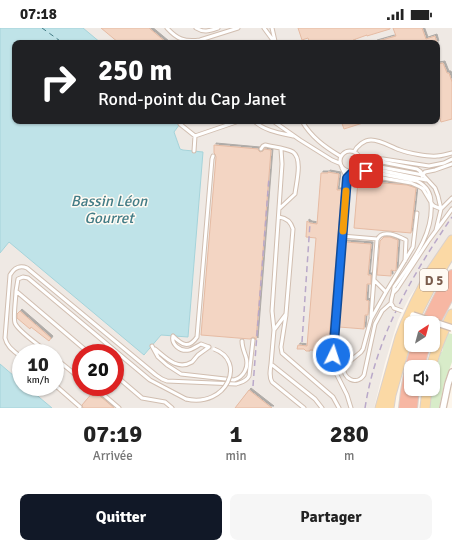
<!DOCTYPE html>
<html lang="fr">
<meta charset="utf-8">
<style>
body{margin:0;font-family:Signika,sans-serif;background:#f6f6f6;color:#222;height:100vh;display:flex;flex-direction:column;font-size:15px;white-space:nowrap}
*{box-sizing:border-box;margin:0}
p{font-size:13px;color:#767676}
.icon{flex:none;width:22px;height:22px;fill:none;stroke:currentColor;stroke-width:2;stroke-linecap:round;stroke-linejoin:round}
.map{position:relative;height:380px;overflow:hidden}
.drawer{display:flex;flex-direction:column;background:#fff;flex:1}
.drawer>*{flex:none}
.hud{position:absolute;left:12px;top:12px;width:428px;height:84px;border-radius:8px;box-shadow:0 1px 3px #0004;background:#202124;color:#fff;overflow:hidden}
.needle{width:26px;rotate:36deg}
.buttons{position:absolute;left:404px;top:288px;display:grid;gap:8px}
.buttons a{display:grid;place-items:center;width:36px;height:36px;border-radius:8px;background:#fff;box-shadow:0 1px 3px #0004;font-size:20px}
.speed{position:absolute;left:12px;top:316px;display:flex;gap:8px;font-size:20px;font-weight:700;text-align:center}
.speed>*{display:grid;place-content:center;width:52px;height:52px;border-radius:50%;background:#fff;box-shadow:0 1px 3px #0004;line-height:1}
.speed small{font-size:10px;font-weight:400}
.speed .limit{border:6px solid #d22;background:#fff;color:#111}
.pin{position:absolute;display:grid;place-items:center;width:34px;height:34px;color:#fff;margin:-17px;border-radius:8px;box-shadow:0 2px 6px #0006}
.me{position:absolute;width:44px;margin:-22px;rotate:4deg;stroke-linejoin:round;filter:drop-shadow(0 0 3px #0008)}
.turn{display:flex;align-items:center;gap:14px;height:84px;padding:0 20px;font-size:18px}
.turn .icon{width:52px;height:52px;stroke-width:2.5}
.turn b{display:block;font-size:28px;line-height:34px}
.eta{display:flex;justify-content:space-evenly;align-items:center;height:68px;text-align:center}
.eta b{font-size:24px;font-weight:700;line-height:28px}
.button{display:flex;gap:8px;margin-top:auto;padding:8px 20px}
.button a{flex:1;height:46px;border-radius:8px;background:#111827;color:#fff;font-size:16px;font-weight:700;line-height:46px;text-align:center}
.button a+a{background:#f6f6f6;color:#222}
.status{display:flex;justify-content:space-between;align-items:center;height:28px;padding:0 20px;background:#fff;direction:ltr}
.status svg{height:11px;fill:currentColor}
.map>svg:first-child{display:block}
</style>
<div class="status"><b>07:18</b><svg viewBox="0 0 49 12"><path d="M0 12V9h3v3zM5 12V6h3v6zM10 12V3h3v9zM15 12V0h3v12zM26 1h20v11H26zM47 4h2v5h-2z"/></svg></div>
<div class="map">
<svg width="452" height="380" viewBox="0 0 452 380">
<defs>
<filter id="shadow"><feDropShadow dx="2" dy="-2" stdDeviation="0" flood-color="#0004"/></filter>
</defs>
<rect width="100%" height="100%" fill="#fdf6ec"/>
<path fill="#efe9e4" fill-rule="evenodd" d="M83,0H452V206L409,270L398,292L385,335L374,380H52L27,359H55V325H21V354L0,336V225L9,214L145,327L161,307L188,309L202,124L183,122L180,121L174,104L182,93H437V15H101ZM81,325H115V359H81Z"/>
<path fill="#d8ecc9" d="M448,305L452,306V334L444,356L439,380H429L431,361H433C433,347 437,337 441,324H442L443,320L442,319Z"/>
<path fill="#bfe3e8" stroke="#a5d3da" d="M0,0H83L101,15H15V93H182L174,104L180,121L183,122L203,124L188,309L161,307L144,327L9,214L0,225Z
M0,336L21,354V359H27L52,380H0Z"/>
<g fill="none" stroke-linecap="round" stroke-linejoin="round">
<path stroke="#437c86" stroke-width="1" stroke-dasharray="5 4" stroke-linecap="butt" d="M42,0L63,15
M177,93L180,95"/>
</g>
<path fill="#f3d5c3" stroke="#e6bba3" filter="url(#shadow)" d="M101,0H149L167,15H119Z
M298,0H390V1L367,8V7L353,12L354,15H310L308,10L302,12Z
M393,0H422L426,11L435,8L437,15H375V14L396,8Z
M443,35L447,45H449L452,54V91L441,94L438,85L437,86V36Z
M341,93H366V94L344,101Z
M214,117L258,121L259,123L260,124L263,123L264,121L271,122L256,312L255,310L253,309L250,311L201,307L216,129L215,126L214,125Z
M328,144L339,146L337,162H342L328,323L310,322V323H306L304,321H297L298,317L307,318L316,210L306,209L307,193L310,195L317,196L321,145H328Z
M358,153L407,157L416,160L411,205L354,200Z
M384,209H390L398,212L396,242L395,243L391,242V248L377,247L380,213Z
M345,214L371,216L368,247H371V256H367L366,272L369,273L368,287H365L364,301L339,299Z
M20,283L51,310L49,313L31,299L30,301L17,290V286Z
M249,362L272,380H235Z
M93,364L100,368L114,380H83L82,377Z"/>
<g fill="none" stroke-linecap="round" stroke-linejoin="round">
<defs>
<path id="service" d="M167,0C177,11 184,14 200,12L238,0
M196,0C204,5 209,3 218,0
M264,0L275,15
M272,0L275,13
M254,93C265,103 279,105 293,108
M273,93L300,112L332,132L339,135
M302,93C311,109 325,119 340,128
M180,96L195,108L239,93
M261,121L263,118L265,117C273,119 286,120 293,124C303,131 296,156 295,166L279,181
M340 133a10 10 0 1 1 20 0a10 10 0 1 1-20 0Z
M194,123L195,108
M354,124C357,118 364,112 371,112C381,112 391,119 400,122C408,125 428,129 437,128C442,128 447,126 452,125
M360,132L369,135L379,142L426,152
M375,133L383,131L429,138L444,135L452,131
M369,135L382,134L417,141L420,143L423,147L435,160L438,168L441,181L436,202
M375,138L423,147
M342,140L347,150L332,337L347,367L351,380
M357,141L417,153C427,158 431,165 431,175C434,207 411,234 394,259C394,265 391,269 391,275L394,280
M370,145L377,149L411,155L420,159L423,161L432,176L434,178L441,181
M422,148L425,144L435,142L452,136
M441,181L452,170
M279,189C287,190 291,194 293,201L286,286L274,302L271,336L315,371L322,380
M342,208L377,211
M374,252L386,264
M16,263C16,270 13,290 15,295C18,303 41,319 49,325
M394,264L397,261L429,212L452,181
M391,275L382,283L375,296L364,347C357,358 342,351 344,338L361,324L363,321L371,291L386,264L413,219L417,185
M286,287L281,319L282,325L326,363L333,369L339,380
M371,289L377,212C382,200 398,208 406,212L405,233
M274,302L272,283L282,136L281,121
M173,308C182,317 189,321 197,309L212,131L213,128
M173,308C171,316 180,324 189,322C193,321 197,318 201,316L209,319
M152,318L158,329L167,337L181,346L234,352C244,349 249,339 246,329C244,323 242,319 242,313
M155,321C165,329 177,343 192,334C194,332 196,329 198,327C202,324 205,322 209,319
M89,325L16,263L18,251L23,249L28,250L150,352L186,371
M21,329C14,323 7,319 5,310L10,247C14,240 20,237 27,240L156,347L162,351L167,353L236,356C241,354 246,354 249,348L253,312
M55,330L81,351
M271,336C270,343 269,349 272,354L304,380
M115,347L142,370L165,374L172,380
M55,357L80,379
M91,359L105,368L119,380"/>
<path id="minor" d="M443,380L448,356L452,344"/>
<path id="primary" d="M413,295C424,270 437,247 452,224
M431,339C436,321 443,303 452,286
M380,380L400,309L405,296L415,274L431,243L452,212
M389,380L391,367L407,311L411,300
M425,380L427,361"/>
<path id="motorway" d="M426,295L441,265L452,247
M433,298L452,262
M419,339L425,317
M404,380C406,359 410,337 417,317
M412,380L414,361"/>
</defs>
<use href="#service" stroke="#d1beb0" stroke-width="5"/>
<use href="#minor" stroke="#d1beb0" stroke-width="8"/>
<use href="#primary" stroke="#dad1cd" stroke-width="11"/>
<use href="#motorway" stroke="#dad1cd" stroke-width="12"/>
<use href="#service" stroke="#fff" stroke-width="3"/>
<use href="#minor" stroke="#fff" stroke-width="5.5"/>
<use href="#primary" stroke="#fbd9a5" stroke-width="9"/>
<use href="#motorway" stroke="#f7b7a3" stroke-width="10"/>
<path stroke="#b9a8c9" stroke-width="1.5" stroke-dasharray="6 4" stroke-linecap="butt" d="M302,314L310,195
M253,358L269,149
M365,380C376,309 412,247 452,189"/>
<defs>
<path id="service-bridge" d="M394,280L402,283
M186,371C227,380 247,333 214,321"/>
<path id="minor-bridge" d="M413,287L452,300"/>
</defs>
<use href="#service-bridge" stroke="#d1beb0" stroke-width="5" stroke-linecap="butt"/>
<use href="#minor-bridge" stroke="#d1beb0" stroke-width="8" stroke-linecap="butt"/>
<use href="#service-bridge" stroke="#fff" stroke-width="3"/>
<use href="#minor-bridge" stroke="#fff" stroke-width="5.5"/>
</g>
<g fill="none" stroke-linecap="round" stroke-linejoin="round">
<defs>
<path id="route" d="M333,327L347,150L357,140L366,143"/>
</defs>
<use href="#route" stroke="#114b97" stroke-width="10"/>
<use href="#route" stroke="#1a73e8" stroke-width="7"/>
<path stroke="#f59e0b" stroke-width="7" d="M343,203L346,163"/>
</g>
<g text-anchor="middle" stroke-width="3" stroke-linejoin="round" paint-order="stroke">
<rect fill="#fffaf3" stroke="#a28b7f" stroke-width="1" x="420" y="241" width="28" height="22" rx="3"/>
<g font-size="13" font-weight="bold" fill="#7a5c4d">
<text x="434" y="257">D 5</text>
</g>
<g font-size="15" font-style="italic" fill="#437c86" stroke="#fffaf3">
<text x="109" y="178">Bassin Léon<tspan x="109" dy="17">Gourret</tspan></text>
</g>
</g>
</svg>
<div class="buttons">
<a><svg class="needle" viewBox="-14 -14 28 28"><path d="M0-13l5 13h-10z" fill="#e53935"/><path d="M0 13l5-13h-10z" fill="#767676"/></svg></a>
<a><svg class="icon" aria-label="sound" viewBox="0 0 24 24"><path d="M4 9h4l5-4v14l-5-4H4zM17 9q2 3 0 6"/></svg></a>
</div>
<div class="speed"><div>10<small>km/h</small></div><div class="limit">20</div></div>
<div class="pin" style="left:366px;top:143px;background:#d93025"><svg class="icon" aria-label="arrive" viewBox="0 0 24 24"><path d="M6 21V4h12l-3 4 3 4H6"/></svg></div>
<svg class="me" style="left:333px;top:327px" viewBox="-20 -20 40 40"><circle r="17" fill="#1a73e8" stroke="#fff" stroke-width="3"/><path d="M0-11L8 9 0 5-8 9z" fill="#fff"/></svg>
<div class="hud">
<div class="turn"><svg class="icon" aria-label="right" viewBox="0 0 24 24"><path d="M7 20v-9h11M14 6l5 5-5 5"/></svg><div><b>250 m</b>Rond-point du Cap Janet</div></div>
</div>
</div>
<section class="drawer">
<div class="eta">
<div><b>07:19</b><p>Arrivée</p></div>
<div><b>1</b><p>min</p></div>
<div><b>280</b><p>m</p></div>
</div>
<div class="button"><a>Quitter</a><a>Partager</a></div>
</section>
